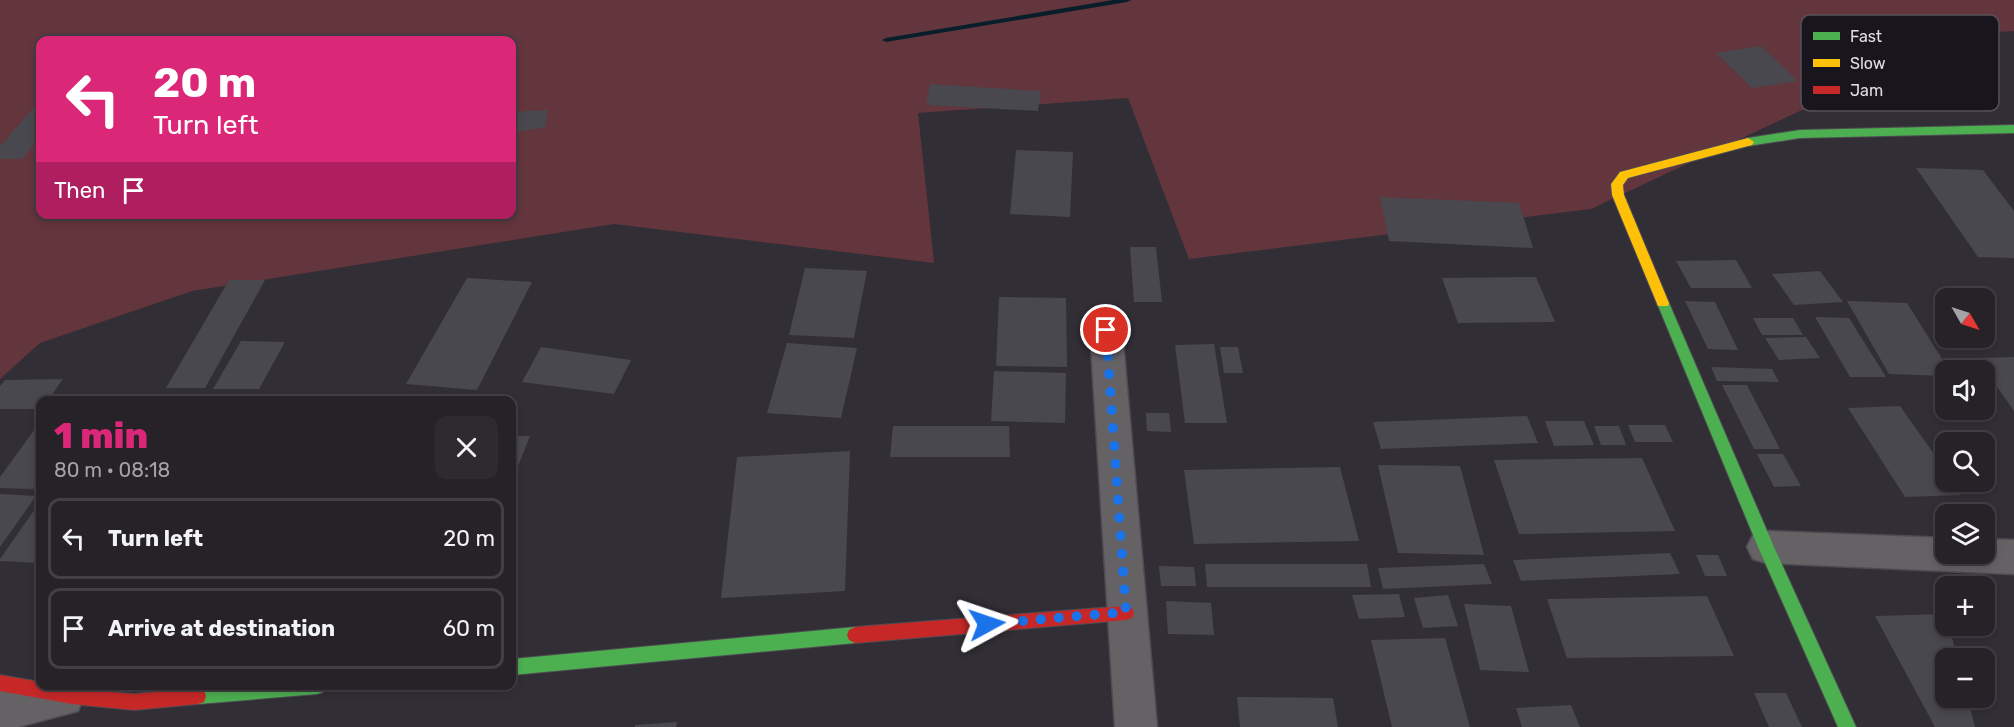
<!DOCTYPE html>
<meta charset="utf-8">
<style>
body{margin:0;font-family:Rubik,sans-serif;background:#2e2a30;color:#f1f3f6;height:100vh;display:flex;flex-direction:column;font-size:22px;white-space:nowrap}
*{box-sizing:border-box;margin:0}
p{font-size:20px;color:#a4a4a8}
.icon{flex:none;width:33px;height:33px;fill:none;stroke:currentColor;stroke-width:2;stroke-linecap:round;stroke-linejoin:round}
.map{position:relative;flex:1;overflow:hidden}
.side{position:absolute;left:36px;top:396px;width:480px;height:294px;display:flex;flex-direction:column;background:#262228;border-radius:12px;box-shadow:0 3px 9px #0003,0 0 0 2px #423f45}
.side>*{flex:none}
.guide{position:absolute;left:36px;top:36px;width:480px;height:183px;border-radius:12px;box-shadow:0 3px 9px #0003,0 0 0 2px #423f45;background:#db2777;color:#fff;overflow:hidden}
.needle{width:39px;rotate:129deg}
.fabs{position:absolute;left:1935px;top:288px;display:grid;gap:12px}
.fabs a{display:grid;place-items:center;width:60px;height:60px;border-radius:12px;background:#262228;box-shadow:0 3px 9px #0003,0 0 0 2px #423f45;font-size:30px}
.pin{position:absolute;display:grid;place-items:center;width:51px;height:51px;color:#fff;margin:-26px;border:3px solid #fff;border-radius:50%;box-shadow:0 2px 6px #0007}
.me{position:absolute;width:66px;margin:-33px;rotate:85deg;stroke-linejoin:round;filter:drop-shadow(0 0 4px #0008)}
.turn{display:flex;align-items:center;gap:21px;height:126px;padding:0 18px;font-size:27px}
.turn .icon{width:78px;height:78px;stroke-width:2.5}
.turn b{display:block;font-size:42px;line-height:51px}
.then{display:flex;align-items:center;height:57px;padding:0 18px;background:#0003;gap:12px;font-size:22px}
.round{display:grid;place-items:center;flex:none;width:63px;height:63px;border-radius:12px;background:#2e2a30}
.overview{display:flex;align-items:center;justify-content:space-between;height:102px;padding:0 18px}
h1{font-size:36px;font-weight:800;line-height:45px;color:#db2777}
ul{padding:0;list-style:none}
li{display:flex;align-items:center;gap:18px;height:81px;margin:0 12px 9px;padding:0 6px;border:3px solid #423f45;border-radius:12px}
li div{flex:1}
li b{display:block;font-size:22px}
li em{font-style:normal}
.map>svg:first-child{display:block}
</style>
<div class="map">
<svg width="2014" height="727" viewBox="0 0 2014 727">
<rect width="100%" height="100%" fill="#322e36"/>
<path fill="#63353d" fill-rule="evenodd" d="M0,0H2014V31L1964,34L1591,209L1189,259L1128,98L918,113L934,263L614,224L192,291L40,343L0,379ZM40,40H512V214H40Z"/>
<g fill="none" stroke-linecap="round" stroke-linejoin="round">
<path fill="#081e2b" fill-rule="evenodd" d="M1113,0H1131L1127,2L886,42L882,40L886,38Z"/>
</g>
<path fill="#49484e" d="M1761,46L1798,81L1752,88L1716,53Z
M930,84L1041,91L1038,111L926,105Z
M40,101V137L22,159H0V146Z
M548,110L545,127L512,133V112Z
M1016,150L1073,152L1070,217L1010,214Z
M1916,168L1983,170L2014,211V258L1978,257Z
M1380,197L1519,203L1533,248L1389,241Z
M1130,247H1156L1162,302H1134Z
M1736,260L1752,288H1691L1676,261Z
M805,268L867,271L854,338L789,335Z
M1820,271L1843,302L1794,305L1772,274Z
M1536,277L1555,322L1458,323L1442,278Z
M467,278L532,282L477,390L406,384Z
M229,280H265L205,388H166Z
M999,297L1066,298L1067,367L996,366Z
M1685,301L1715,302L1738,350L1708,349Z
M1847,301L1907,303L1949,370H1946V376L1889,374Z
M1815,317L1849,318L1886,377H1850Z
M1753,318H1793L1803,335H1762Z
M1806,337L1820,358L1779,360L1765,338Z
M241,341L285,342L259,389H213Z
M787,343L857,348L841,418L767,413Z
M1214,344L1227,423H1185L1175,345Z
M541,347L631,360L614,394L522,382Z
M1220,347H1238L1243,373H1224Z
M2014,357V411L1977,358Z
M1711,367L1772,369L1779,382L1717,381Z
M994,371L1066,373L1065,423L991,421Z
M63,379L48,400H40V409H0V386L5,380Z
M1722,385H1747L1780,449H1754Z
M1900,406L1946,471V482H1952L1961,495L1905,497L1848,408Z
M1146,413H1169L1171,432L1147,431Z
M1527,416L1538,443L1381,449L1373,422Z
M1545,421H1584L1594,445L1554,446Z
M40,422V478L33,489L0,488V477Z
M1628,425H1665L1673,442H1635Z
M893,426H1009L1010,457H890Z
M1594,426H1619L1626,445H1601Z
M512,436H530L512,481Z
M850,451L845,591L721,598L737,457Z
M1757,454H1783L1801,486L1774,487Z
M1642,458L1675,531L1519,534L1494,460Z
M1378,465L1460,466L1484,555L1398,553Z
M1340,467L1359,541L1194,544L1184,470Z
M0,494L36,496L0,547Z
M40,502V563L0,561V559Z
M1670,553L1680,574L1521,581L1513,560Z
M1696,555H1718L1727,576H1705Z
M1205,564H1367L1371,587H1207Z
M1484,564L1492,584L1383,589L1378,568Z
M1159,566L1194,567L1196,586H1161Z
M1399,594L1405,617L1359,619L1352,595Z
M1448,595L1458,626L1423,628L1414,598Z
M1707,596L1734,656L1567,658L1547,599Z
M1166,601L1211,603L1214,635L1168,634Z
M1464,604L1511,606L1529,672L1480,670Z
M1946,614V626H1949L1957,658H1946V698H1968L1975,727H1935L1875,616Z
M1445,638L1470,727H1392L1371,640Z
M1754,693H1786L1802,727H1769Z
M1237,697L1333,698L1338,727H1240Z
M1571,705L1580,727H1522L1516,708Z
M677,722L676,727H635V725Z"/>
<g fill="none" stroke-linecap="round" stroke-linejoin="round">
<defs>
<path id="street" d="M1106,318L1117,321L1122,330L1157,727H1115L1090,330L1095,321Z
M1766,531L1946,538V554H1984V539L2014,540V574L1766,563L1753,559L1747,547L1753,535Z
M40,682V686H80L84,697L78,711L18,727H0V691Z"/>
<path id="fast" d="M2014,125V133L1800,138L1748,146L1742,142L1748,138L1800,130Z
M1663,298L1669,303L1774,547L1856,727H1838L1758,547L1657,303Z
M855,627L861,630L863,635L861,640L855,643L512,675V659Z
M227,686H325L323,692L317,694L198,704L192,702L190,696L192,690Z"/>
<path id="slow" d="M1748,138L1754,142L1752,145L1628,178L1623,185L1624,195L1669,303L1668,306H1658L1612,195L1611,184L1620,172Z"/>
<path id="jam" d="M1126,606L1132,608L1134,613L1132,618L1126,620L855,643L849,640L847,635L849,630L855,627Z
M0,675L40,682V686L134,694L198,688L204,690L206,696L204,702L198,704L134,710L72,704L0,691Z"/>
</defs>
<use href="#street" stroke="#4e4b52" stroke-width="3"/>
<use href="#fast" stroke="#4e4b52" stroke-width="2"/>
<use href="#slow" stroke="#4e4b52" stroke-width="2"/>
<use href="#jam" stroke="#4e4b52" stroke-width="2"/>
<use href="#street" fill="#646264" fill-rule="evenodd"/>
<use href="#fast" fill="#4caf50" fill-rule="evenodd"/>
<use href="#slow" fill="#ffc107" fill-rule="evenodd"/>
<use href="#jam" fill="#c62828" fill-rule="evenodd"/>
</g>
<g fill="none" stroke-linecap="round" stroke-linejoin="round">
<path stroke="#1a73e8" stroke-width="10" stroke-dasharray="0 18" d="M987,624L1126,612L1106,330"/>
</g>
<rect x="1801" y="15" width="198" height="96" rx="9" fill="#18151c" stroke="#555159" stroke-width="1.5"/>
<rect x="1813" y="32" width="27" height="8" fill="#4caf50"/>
<rect x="1813" y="59" width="27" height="8" fill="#ffc107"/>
<rect x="1813" y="86" width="27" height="8" fill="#c62828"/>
<g font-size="16" fill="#e2dee8">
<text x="1850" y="42">Fast</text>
<text x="1850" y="69">Slow</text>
<text x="1850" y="96">Jam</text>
</g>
</svg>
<div class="fabs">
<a><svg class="needle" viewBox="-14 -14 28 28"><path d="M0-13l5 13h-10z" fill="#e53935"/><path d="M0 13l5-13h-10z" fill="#a4a4a8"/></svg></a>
<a><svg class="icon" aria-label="sound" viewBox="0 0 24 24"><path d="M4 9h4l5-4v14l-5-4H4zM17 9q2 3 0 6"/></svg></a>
<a><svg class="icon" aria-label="search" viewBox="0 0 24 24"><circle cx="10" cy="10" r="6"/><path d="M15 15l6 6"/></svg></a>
<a><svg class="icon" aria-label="layers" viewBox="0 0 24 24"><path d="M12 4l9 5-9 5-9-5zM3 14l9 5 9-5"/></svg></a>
<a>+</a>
<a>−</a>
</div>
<div class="pin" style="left:1106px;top:330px;background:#d93025"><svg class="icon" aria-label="arrive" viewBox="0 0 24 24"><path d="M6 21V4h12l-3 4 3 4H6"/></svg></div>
<svg class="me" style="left:987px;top:624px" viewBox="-20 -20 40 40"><path d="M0-17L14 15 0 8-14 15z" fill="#1a73e8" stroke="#fff" stroke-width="4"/></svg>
<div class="guide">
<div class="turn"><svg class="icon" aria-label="left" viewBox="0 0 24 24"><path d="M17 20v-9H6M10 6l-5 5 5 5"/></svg><div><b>20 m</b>Turn left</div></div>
<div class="then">Then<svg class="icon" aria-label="arrive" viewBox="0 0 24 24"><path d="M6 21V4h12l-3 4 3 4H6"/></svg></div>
</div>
<section class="side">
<div class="overview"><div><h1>1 min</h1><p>80 m · 08:18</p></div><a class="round"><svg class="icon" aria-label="close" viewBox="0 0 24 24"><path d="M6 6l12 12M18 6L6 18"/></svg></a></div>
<ul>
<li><svg class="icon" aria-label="left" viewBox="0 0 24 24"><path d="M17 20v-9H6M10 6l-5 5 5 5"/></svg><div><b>Turn left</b></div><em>20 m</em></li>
<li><svg class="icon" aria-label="arrive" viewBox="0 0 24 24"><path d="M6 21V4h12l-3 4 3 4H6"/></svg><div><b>Arrive at destination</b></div><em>60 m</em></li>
</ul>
</section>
</div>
